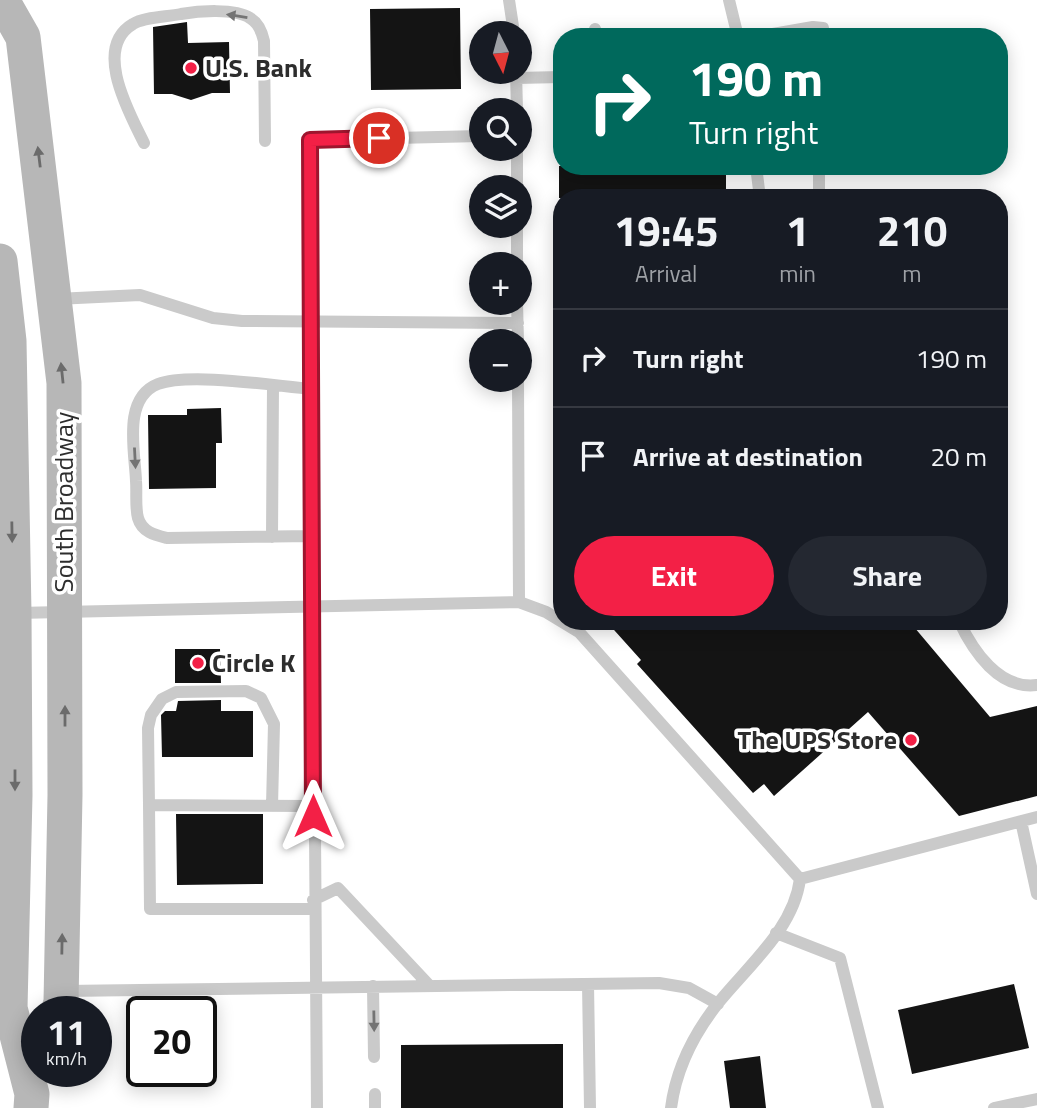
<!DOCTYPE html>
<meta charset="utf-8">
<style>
body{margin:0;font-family:"Titillium Web",sans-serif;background:#242831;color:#f1f3f6;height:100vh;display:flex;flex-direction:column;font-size:26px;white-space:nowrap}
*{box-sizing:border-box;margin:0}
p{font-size:23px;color:#9ea1a6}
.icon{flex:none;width:38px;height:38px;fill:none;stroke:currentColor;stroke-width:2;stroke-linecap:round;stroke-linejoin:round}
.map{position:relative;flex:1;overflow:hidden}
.drawer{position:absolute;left:553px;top:189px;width:455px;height:441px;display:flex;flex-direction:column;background:#171b24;border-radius:28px;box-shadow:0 4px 18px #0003}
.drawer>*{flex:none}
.banner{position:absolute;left:553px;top:28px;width:455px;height:147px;border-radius:28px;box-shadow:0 4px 18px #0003;background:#00695c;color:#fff;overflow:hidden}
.needle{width:46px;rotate:174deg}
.controls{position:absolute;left:469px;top:21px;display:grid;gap:14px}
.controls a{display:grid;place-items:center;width:63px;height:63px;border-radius:50%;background:#171b24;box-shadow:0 4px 18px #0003;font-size:35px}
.speed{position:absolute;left:21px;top:996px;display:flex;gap:14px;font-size:35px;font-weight:700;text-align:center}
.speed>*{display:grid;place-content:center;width:91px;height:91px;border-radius:50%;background:#171b24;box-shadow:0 4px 18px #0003;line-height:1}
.speed small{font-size:18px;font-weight:400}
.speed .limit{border:4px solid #111;border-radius:10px;background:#fff;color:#111}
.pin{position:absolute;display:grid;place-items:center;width:60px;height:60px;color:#fff;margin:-30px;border:4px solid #fff;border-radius:50%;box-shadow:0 2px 7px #0007}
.me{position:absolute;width:77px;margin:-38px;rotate:0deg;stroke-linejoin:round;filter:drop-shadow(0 0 5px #0008)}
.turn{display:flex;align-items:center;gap:24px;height:147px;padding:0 21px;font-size:32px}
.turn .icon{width:91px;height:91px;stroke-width:2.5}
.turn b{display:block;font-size:49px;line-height:60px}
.eta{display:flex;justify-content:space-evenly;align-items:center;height:119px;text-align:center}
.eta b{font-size:42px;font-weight:700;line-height:49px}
.primary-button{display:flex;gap:14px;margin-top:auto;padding:14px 21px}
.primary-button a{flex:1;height:80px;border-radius:42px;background:#f32046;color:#fff;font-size:28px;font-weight:700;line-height:80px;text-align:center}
.primary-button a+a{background:#242831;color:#f1f3f6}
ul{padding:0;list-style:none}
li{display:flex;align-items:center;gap:21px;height:98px;padding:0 21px;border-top:2px solid #363941}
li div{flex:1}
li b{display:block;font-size:26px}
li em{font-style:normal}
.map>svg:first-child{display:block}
</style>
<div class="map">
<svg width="1037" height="1108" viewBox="0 0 1037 1108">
<rect width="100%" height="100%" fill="#fff"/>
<path fill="#141414" d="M460,8L461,89L371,90L370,9Z
M187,22L188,43L229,42L230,93H212L191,100L172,94H154L153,27Z
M559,166H726V198H559Z
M221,408L222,443H216V488L149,489L148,415H187V409Z
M606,621H909L990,717L1037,706V796L959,816L868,712L774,796L764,784L753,793L637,664L641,660Z
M175,649H220L221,683H175Z
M221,700V711H253V757H162L161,715L165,711H176L178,701Z
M176,814H263V884L177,885Z
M1014,984L1029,1048L912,1074L898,1010Z
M563,1044V1108H401V1045Z
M760,1056L766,1108H730L724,1061Z"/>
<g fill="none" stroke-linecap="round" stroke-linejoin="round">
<path stroke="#cacaca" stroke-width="12" d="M509,0L514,33
M729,0L738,37
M595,29L597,37
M756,37L813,27L823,28L824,37
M516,72L517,110
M516,78L562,77
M144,143C130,114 92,48 133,24C144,17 167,17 181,14C198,11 235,8 250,18C259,23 262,32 264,41L265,141
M517,149V187
M756,166L760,198
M819,166V198
M517,226V264
M56,299L140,295L213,318L242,321L518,323
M517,303L518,341
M312,536L167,538C155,535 142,532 138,518C135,507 137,492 136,481C135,452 122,398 158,384C190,372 275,386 312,389
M272,537L273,386
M519,602L546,612L579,632L800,879C794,928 749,965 719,1002C695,1032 676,1069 671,1108
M17,613L519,602L518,380
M959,621C973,651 999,690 1037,685
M149,805L148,728L151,715L162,699L176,692L246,691L261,698L274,724L272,806
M313,806L149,805L150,909H313
M1021,821L1037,894
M800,879L1037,817
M313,900L338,888L429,985
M776,933L840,958L878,1108
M588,984L590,1108
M373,986L374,1057
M64,991L659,983L689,988L718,1004
M375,1094V1108
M317,1108L310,140L481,136
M994,1108L1037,1099"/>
<path stroke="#b7b7b7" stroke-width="35" d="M2,0L23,37L64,383L65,795L61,1002L58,1012
M0,261L9,341L14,613L15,795L10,1008L32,1094L31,1108"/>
</g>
<defs><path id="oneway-solid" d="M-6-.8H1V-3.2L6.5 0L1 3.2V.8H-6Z" transform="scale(1.75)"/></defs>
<g fill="#747474">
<use href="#oneway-solid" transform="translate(237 16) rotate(-171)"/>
<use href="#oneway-solid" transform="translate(135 458) rotate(87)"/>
<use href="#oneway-solid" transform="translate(374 1021) rotate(89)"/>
</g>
<g fill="#6b6b6b">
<use href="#oneway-solid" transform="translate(39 157) rotate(-97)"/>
<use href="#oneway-solid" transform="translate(62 373) rotate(-96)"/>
<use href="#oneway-solid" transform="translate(12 532) rotate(89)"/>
<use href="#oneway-solid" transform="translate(65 716) rotate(-90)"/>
<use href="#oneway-solid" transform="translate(15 780) rotate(90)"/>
<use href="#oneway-solid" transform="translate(62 944) rotate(-89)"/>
</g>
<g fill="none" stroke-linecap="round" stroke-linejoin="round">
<defs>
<path id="route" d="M313,816L310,140L379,138"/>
</defs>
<use href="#route" stroke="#9e152e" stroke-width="18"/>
<use href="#route" stroke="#f32046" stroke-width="12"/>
</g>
<g fill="#f32046" stroke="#fff" stroke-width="2.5">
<circle cx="191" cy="68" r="7"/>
<circle cx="198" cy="663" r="7"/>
<circle cx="911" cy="740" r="7"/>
</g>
<g text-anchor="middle" stroke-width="7" stroke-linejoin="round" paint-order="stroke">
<g font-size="26" font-weight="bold" fill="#2d2d2d" stroke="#fff" text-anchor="start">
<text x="205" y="77">U.S. Bank</text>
<text x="212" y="672">Circle K</text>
<text x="897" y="749" text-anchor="end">The UPS Store</text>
</g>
<g font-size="26" fill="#2d2d2d" stroke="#fff">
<text transform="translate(64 502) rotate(-90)" y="9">South Broadway</text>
</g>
</g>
</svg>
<div class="controls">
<a><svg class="needle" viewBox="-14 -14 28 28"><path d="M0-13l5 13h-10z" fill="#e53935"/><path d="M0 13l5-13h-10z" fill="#9ea1a6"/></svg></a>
<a><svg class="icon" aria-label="search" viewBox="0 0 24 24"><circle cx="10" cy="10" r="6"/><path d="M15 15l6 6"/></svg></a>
<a><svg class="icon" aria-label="layers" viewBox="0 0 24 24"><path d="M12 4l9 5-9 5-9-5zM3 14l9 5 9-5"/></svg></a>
<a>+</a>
<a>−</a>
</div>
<div class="speed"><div>11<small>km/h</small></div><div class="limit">20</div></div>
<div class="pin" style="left:379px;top:138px;background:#d93025"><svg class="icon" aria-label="arrive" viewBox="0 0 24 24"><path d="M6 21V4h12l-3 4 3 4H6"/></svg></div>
<svg class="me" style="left:313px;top:816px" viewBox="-20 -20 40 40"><path d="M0-17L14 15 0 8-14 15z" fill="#f32046" stroke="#fff" stroke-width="4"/></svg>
<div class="banner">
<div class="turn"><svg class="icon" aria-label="right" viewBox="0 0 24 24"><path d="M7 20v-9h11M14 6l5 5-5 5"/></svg><div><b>190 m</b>Turn right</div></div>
</div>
<section class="drawer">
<div class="eta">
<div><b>19:45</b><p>Arrival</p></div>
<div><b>1</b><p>min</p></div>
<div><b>210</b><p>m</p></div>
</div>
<ul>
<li><svg class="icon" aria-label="right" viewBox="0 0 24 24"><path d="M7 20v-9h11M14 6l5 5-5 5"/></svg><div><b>Turn right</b></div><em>190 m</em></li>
<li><svg class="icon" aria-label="arrive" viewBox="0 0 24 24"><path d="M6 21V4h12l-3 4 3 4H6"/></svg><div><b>Arrive at destination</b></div><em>20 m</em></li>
</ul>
<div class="primary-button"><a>Exit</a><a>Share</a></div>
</section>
</div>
